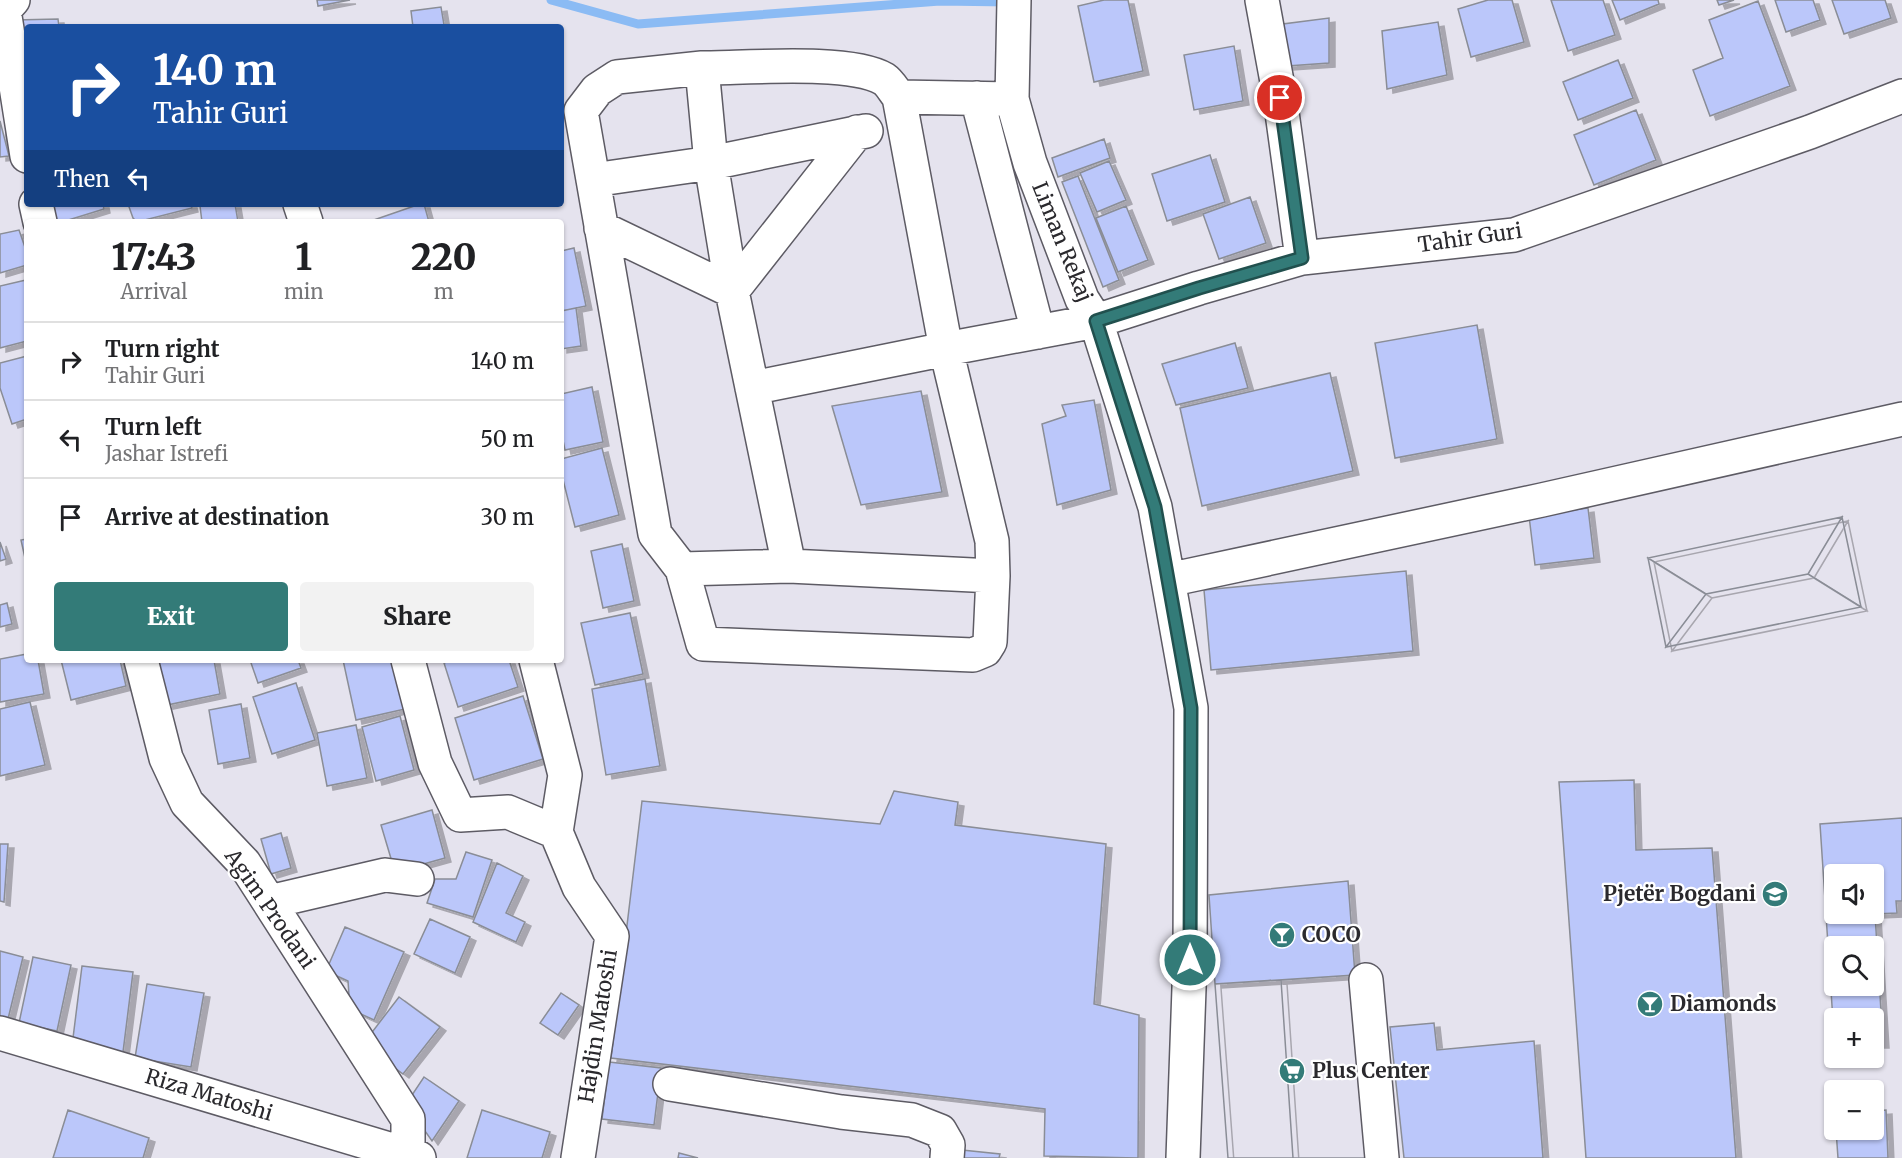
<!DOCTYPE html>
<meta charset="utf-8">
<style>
body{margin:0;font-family:Merriweather,serif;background:#f2f2f2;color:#202124;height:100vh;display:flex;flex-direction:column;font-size:22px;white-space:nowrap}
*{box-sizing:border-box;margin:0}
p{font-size:20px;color:#757577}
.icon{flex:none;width:33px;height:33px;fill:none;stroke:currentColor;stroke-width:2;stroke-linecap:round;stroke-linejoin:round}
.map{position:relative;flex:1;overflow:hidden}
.sheet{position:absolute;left:24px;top:219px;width:540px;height:444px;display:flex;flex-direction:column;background:#fff;border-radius:6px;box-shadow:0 2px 4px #0004}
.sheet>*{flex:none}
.guide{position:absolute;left:24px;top:24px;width:540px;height:183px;border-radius:6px;box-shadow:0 2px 4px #0004;background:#1a4fa0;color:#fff;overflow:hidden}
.buttons{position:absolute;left:1824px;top:864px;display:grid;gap:12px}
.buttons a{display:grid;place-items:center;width:60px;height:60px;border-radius:6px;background:#fff;box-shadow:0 2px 4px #0004;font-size:30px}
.pin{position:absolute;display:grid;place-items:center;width:51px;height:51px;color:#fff;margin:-26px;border:3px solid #fff;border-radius:50%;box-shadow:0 2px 6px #0007}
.me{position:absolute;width:66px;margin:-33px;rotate:0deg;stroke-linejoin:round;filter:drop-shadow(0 0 4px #0008)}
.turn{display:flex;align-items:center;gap:21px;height:126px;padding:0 30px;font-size:27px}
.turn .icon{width:78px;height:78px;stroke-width:2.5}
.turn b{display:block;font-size:42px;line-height:51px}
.then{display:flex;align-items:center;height:57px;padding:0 30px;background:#0003;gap:12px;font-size:22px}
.eta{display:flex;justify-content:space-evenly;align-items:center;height:102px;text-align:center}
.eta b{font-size:36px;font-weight:800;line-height:42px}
.primary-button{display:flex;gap:12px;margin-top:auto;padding:12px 30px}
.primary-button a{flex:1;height:69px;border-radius:6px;background:#337b78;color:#fff;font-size:24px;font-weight:800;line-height:69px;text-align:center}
.primary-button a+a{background:#f2f2f2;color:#202124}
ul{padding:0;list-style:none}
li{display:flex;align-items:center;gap:18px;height:78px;padding:0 30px;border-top:2px solid #e0e0e0}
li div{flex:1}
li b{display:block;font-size:22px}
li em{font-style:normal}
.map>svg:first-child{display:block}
</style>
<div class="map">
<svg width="1902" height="1158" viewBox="0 0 1902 1158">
<defs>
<filter id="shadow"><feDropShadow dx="6" dy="4" stdDeviation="0" flood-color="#0004"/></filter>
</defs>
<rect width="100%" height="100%" fill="#e5e3ee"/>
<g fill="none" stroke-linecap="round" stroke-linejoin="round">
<path stroke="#8bbbf4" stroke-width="9" d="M551,0L638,24L940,1L1009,2"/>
</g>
<path fill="#bbc7fa" stroke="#8a8d96" stroke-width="1.5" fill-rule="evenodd" filter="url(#shadow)" d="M317,0H350L318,6Z
M1104,0H1128L1143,71L1094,82L1078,6Z
M1488,0H1512L1524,42L1471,57L1458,9Z
M1551,0H1603L1615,35L1568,51Z
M1612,0H1658L1659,4L1620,20Z
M1717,0H1734L1719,5Z
M1775,0H1813L1820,20L1786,32Z
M1832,0H1885L1891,18L1844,34Z
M1758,1L1790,86L1710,116L1693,70L1723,58L1709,20Z
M441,7L444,25L413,27L411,11Z
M1329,18V63L1287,66L1283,24Z
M58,19L59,27H27V66L15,20Z
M1438,22L1447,75L1387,89L1382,31Z
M1234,46L1243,101L1194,110L1184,55Z
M1618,60L1633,98L1578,120L1563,82Z
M1636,110L1656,160L1594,185L1574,135Z
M0,121L9,156L0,157Z
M1104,139L1110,158L1058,177L1052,158Z
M1210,155L1225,202L1167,221L1152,174Z
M1109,161L1126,200L1097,212L1080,173Z
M1078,176L1119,280L1103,287L1062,182Z
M1250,197L1266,243L1219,259L1203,214Z
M46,204H103L104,209L62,222H52Z
M128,204H191L192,208L137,222L133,218Z
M216,204H235L238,222H202L200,206Z
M420,204H424L429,222H368Z
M1126,206L1148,260L1118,272L1096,218Z
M19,230L27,253V265L0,273V234Z
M574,248L586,306L561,311V251Z
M26,280L27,341L0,348V286Z
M576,308L581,346L561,349V311Z
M1477,325L1497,439L1395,458L1375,343Z
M1235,343L1248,388L1176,405L1162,364Z
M27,356V419L12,424L0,388V363Z
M1330,373L1353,471L1202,506L1180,408Z
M592,387L603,442L565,450L561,431V394Z
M921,391L942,492L861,505L832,406Z
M1094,400L1111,490L1057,505L1042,424L1066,416L1062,405Z
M602,448L619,515L575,527L561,472V459Z
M1588,508L1594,558L1535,565L1529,516Z
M1842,517L1861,607L1666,647L1648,558Z
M1842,517L1808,574L1706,594L1648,558Z
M1842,517L1861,607L1808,574Z
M27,539V567L21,540Z
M0,542L6,559L0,561Z
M622,544L634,601L603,608L591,551Z
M1648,558L1706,594L1666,647Z
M1406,571L1413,651L1211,670L1204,590Z
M1808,574L1861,607L1666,647L1706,594Z
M7,603L12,624L0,627V605Z
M630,613L643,674L595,685L581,623Z
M27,654V660H38L44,694L0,702V659Z
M61,660H120L126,686L71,700Z
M158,660H214L220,694L167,705Z
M250,660H298L301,668L258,683Z
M343,660H394L405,709L356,720Z
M452,660H509L518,687L458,707L444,663Z
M645,679L660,766L606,775L592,689Z
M296,683L315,740L272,754L253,697Z
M523,696L543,759L474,780L455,718Z
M30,702L45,765L0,776V709Z
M241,704L250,758L218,764L209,710Z
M400,716L414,770L376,781L362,727Z
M356,725L367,778L327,786L317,733Z
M1634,780L1636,850L1712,848L1736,1158H1586L1559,782Z
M894,791L958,802L955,825L1106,844L1094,1004L1139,1015L1138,1158L1044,1156L1045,1109L611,1058L642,801L880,824Z
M432,810L445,858L395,872L381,825Z
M1902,818V901H1896L1897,913L1875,914L1883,1044H1874V1018H1834V1036L1820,824ZM1834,874H1874V914H1834ZM1834,946H1874V986H1834Z
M281,833L291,868L271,874L261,839Z
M0,844H8L4,902L0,901Z
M466,852L492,860L473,917L427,903L435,879H456Z
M497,863L523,876L506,913L525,922L516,942L473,922Z
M1348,881L1355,975L1215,984L1209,895Z
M430,919L470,937L455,973L414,954Z
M345,927L404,952L374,1020L350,1009L348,981L326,971Z
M0,951L23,957L8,1019L0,1017Z
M33,957L71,965L57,1031L19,1023Z
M82,966L133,972L123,1052L72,1046Z
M1355,975L1367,1158H1228L1215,984Z
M1355,975L1367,1158H1293L1281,980Z
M1281,980L1293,1158H1228L1215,984Z
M147,984L204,993L191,1067L135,1058Z
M561,993L579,1005L558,1035L540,1023Z
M399,997L440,1027L403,1074L363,1044Z
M1434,1023L1437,1050L1534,1041L1543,1158H1404L1390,1027Z
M609,1062L661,1068L654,1125L602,1119Z
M424,1077L459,1101L432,1141L406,1104Z
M68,1110L149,1138L143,1158H53Z
M482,1110L550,1132L542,1158H467Z
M1886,1110L1888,1158H1838L1836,1130H1874V1111Z
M962,1150L1000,1154L999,1158H961Z
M679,1153L698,1158H678Z"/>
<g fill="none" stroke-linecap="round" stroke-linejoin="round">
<defs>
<path id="minor" d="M13,0L4,10L27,156
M1014,0L1012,99L1030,163L1082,299L1096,321L1155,507L1191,708L1190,960L1183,1158
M1262,0L1280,98L1302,258
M702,68L617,77L597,90L581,111L655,534L682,569L789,566L993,576L992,541L946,349L1096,321L1199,288L1302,258L1514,235L1810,132L1902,96
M977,98L1038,332
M593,180L711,163L866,131
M36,204L40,222
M300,204L306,222
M601,228L732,291L857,132
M752,388L946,349L899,97
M789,566L732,291L711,163L702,68C745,68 850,59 884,79C890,83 894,91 899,97L1012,99
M682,569L703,644L973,655L985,650L990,642L993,576
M1168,580L1542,500L1902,419
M141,660L166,758L187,803L244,863L408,1119V1154
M408,660L435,763L460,815L508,812L556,832
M536,660L565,775L556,832L579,887L612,936L578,1158
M269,902L385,875L417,879
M1366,980L1382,1158
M0,1033L419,1158
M670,1084L841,1112L912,1120L940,1131L948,1145L947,1158"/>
</defs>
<use href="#minor" stroke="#5d5b64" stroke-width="36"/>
<use href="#minor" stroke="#fff" stroke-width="33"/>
</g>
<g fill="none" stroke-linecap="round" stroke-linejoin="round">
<defs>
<path id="route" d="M1190,960L1191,708L1155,507L1096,321L1199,288L1302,258L1280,98"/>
</defs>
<use href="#route" stroke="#21504e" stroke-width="15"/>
<use href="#route" stroke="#337b78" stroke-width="10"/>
</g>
<defs>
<symbol id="school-disc" viewBox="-11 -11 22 22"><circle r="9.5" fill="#337b78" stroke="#fff"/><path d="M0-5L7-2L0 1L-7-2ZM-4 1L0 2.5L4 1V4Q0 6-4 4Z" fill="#fff"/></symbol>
<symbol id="bar-disc" viewBox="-11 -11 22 22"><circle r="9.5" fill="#337b78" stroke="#fff"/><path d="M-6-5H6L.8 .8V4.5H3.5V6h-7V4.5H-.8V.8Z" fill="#fff"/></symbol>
<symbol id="supermarket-disc" viewBox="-11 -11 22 22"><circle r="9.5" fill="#337b78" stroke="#fff"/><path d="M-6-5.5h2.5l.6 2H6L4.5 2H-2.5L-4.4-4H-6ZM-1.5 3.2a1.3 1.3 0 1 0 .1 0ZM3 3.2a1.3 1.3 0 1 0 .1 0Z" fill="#fff"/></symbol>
</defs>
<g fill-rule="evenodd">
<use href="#school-disc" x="1760" y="879" width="30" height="30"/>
<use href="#bar-disc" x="1267" y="920" width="30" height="30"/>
<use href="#bar-disc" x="1635" y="989" width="30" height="30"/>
<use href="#supermarket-disc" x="1277" y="1056" width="30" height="30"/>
</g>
<g text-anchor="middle" stroke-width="4.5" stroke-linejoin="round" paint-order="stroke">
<g font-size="21" fill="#2a292d" stroke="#fff">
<text transform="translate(1470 238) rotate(-8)" y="7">Tahir Guri</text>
<text transform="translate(1062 242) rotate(68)" y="7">Liman Rekaj</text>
<text transform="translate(270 909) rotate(55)" y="7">Agim Prodani</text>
<text transform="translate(598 1026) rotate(-81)" y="7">Hajdin Matoshi</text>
<text transform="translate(209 1095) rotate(17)" y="7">Riza Matoshi</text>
</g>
<g font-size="21" font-weight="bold" fill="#2a292d" stroke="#fff" text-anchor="start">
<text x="1756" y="901" text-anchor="end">Pjetër Bogdani</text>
<text x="1302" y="942">COCO</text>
<text x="1670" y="1011">Diamonds</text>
<text x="1312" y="1078">Plus Center</text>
</g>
</g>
</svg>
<div class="buttons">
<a><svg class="icon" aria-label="sound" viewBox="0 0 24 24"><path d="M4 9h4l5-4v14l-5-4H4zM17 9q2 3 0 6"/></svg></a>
<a><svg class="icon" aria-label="search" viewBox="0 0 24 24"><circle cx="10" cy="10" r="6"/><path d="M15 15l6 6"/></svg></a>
<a>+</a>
<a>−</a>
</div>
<div class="pin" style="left:1280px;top:98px;background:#d93025"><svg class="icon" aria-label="arrive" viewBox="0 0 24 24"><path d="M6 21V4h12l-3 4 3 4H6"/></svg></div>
<svg class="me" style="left:1190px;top:960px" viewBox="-20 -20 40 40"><circle r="17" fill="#337b78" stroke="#fff" stroke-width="3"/><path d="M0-11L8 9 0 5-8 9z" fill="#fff"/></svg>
<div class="guide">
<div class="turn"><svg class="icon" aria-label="right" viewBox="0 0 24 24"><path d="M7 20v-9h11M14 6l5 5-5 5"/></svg><div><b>140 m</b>Tahir Guri</div></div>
<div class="then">Then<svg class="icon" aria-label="left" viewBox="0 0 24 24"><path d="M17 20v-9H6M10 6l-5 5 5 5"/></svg></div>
</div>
<section class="sheet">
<div class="eta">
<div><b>17:43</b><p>Arrival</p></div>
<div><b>1</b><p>min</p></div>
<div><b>220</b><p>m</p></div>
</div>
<ul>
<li><svg class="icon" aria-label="right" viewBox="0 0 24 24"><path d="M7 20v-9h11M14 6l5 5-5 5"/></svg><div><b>Turn right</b><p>Tahir Guri</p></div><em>140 m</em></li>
<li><svg class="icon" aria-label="left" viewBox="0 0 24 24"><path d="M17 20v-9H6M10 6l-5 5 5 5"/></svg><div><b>Turn left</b><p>Jashar Istrefi</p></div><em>50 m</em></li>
<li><svg class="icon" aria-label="arrive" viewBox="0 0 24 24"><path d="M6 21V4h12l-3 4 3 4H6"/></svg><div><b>Arrive at destination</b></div><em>30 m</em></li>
</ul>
<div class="primary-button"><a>Exit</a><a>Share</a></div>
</section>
</div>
